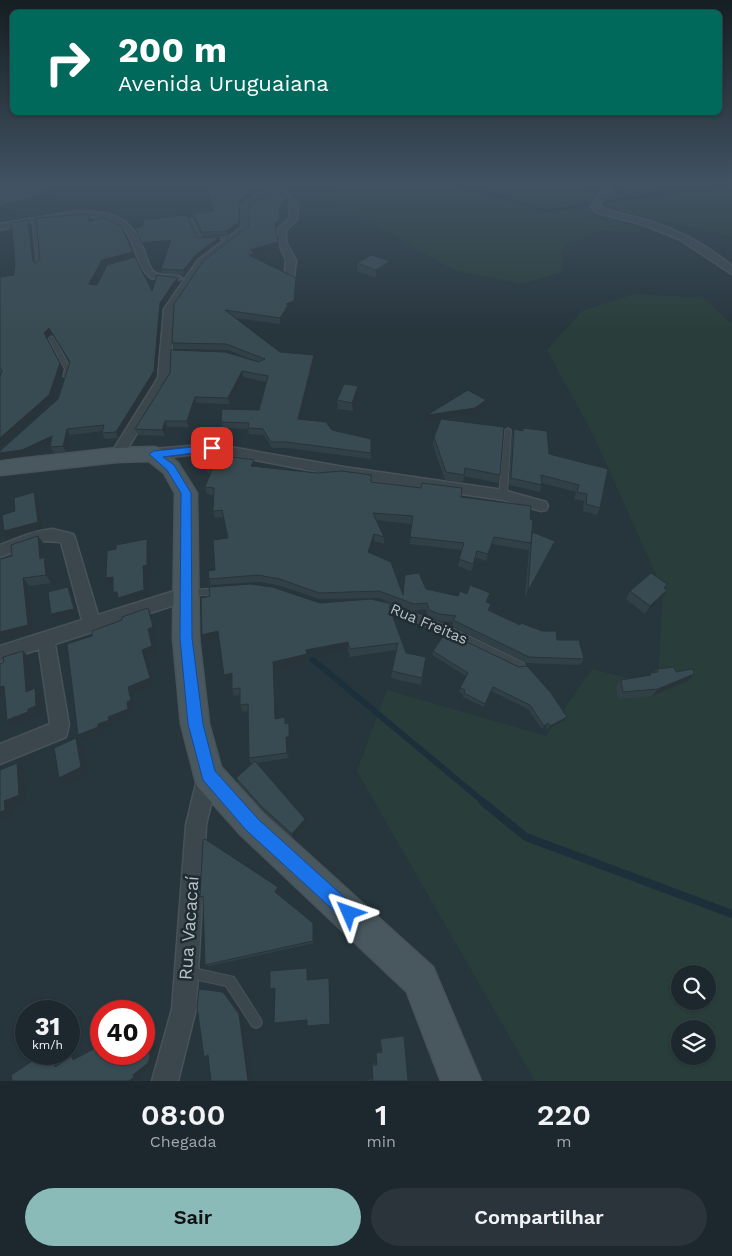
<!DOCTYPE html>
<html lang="pt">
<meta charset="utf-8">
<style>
body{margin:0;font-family:"Work Sans",sans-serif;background:#2a343a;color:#f1f3f6;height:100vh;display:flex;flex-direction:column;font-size:19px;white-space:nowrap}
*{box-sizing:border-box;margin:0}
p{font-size:16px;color:#a0a6aa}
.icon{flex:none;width:28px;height:28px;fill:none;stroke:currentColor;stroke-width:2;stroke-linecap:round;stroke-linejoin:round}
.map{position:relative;height:1081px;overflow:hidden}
.details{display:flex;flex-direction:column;background:#1d282e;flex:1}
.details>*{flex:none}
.hud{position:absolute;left:10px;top:10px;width:712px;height:105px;border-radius:8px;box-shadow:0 1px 4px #0004,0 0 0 1px #3b444a;background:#00695c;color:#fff;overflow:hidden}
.tools{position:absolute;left:671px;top:965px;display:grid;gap:10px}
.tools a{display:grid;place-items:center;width:45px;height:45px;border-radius:50%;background:#1d282e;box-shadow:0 1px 4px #0004,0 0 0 1px #3b444a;font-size:25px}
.speed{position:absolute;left:15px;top:1000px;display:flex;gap:10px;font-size:25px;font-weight:700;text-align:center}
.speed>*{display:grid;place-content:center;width:65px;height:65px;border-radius:50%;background:#1d282e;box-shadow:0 1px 4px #0004,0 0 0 1px #3b444a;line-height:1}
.speed small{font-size:12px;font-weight:400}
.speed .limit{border:8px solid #d22;background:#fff;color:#111}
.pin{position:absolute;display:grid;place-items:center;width:42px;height:42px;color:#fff;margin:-21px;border-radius:10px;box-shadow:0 2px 8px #0006}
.me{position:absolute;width:55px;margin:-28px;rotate:313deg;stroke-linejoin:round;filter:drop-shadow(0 0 4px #0008)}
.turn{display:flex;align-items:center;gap:18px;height:105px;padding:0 25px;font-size:22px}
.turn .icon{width:65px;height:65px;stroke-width:2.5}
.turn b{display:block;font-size:35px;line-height:42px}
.eta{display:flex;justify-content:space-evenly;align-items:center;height:85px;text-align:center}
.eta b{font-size:30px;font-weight:600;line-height:35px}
.primary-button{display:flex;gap:10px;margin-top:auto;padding:10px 25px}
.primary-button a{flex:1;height:58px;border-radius:30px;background:#8bbbb9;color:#111;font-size:20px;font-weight:600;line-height:58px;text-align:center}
.primary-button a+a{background:#2a343a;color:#f1f3f6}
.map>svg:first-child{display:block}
</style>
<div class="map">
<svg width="732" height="1081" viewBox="0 0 732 1081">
<rect width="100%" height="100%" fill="#27363d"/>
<path fill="#293e3a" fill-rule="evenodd" d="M327,182H592L582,203L586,217L641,226L640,232L600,231L563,245L562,272L522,284L454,270L341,206Z
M628,182H732V236L623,212L611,204Z
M635,294L703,298L732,324V1081H535L357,771L387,690L546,736L592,669L658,686L663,590L594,436L547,350L582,311ZM680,974H708V1001H680ZM680,1029H708V1056H680Z"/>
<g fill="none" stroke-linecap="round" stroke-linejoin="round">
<path stroke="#1b303a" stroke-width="3" d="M452,182L547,211L696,188L732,186"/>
<path stroke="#1b303a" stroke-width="6" d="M312,659L485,803"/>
<path stroke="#1b303a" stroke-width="8" d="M483,802L526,837L732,914"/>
<defs>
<path id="lane" d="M34,219L36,220L41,266L39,267L37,266L32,220Z
M190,219H192L202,238L234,237L236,238L234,239L199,240Z
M51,336L54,338L71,369L68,377L66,378L63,376L65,369L48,338Z
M508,428L511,430L507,495L503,498L499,495L505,430Z
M219,588L222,589L223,591L222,593L219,594L190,596L187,595L186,593L187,591L190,590Z
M386,603L454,629L524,663L525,666L524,669L521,670L518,669L448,635L383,608L382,606L383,604Z
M189,967L234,977L260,1018L262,1022L260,1026L256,1028L252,1026L226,986L185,977L183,973L185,969Z"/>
<path id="street" d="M272,182L298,203L297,220L286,230V242L296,260L294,277L289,280L284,277L286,260L278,242V229L289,219L290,204L277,192L261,199L249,207V230L204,264L174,309L170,378L122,458H112L110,455L158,378L164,309L198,260L242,227V204L255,195L273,188L268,184Z
M604,182H610L612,187L599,206L601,208C617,214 634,216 650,221C680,231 708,246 732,266V274L679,239L644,225L595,212L591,206L604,187Z
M73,212C106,211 129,213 142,246C146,254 147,264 153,271C161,279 174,271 182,278L177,281L151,278C136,266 137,246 126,231C104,203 30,223 0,230V224Z
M213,444L344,467L503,490L546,502L548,506L546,510L541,511L503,500L344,477L213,452L154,459L147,454L154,449Z
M52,529L73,534L75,538L98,615L187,587L193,589L195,594L193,599L55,644L69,725L66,737L0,764V744L50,724L39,649L0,662V646L82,620L61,542L44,541L0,557V545L34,532Z
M208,765L215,768L218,775L206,825L196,1009L178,1081H152L172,1009L186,825L198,775L201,768Z"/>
<path id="secondary" d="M154,447L161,449L178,463L197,493L199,638L209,724L221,767L263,813L433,967L481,1081H441L407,992L241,835L197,786L181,724L173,638L175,493L164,473L149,461L117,462L0,475V461L117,448Z"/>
</defs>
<use href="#lane" stroke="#475359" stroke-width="2"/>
<use href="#street" stroke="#475359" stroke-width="3"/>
<use href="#secondary" stroke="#475359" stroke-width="3"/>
<use href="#lane" fill="#3b474d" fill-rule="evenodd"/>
<use href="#street" fill="#3b474d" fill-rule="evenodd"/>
<use href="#secondary" fill="#49585f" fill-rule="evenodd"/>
</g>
<path fill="#314047" d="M213,182H270H268L269,187L254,194L240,205V226L228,235L203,236L194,218L193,214L213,211L209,195L216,190Z
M250,203L288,205H286V209L282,210L283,214H279L280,224L276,229L279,248L255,255L256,259L296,284L294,307L289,309V311L280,324L235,318L280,352L314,355L315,361L300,419L332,430L371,439V459L287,448H272L264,435L249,434L248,429L223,428L221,422L259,410L266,382L243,377L230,404L196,403L189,427H167L165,436L138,435L135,429L255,361L228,350L174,349L172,343L249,226Z
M90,221L134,257L104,265L94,285L152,291L179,283L162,309L156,377L118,438L105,439L102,433L103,431L70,435L66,452L54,453L50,447L51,444L25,456L0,460V451L58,399L70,363L52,334L47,339L63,369L52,401L1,376L2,373L1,372L0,373V277L14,275L31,225L35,262L36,263Z
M135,228L197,238L219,237L220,241L197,258L184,274L162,273L161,269L169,244L143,246Z
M390,261V268L376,278L357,271V263Z
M358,386L359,395L353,411L338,409L337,400Z
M485,406L474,415L443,420L500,475L498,483L464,476L463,482L445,480L433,445L434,437L441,420L426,422Z
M523,428L600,508L597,515L583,511L584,501L574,499L576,492L542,483L540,492L509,485L512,437L514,429L522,431Z
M206,466H255L371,482L461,497L530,519L532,533L552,548L525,598L529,549L528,550L492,544L486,561L476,558L471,571L458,566L462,550L410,544L412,524L376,520L384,537V544L374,541L370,553L403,595L426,589L487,602L489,610L520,625L557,640L584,659L580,665L526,663L452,626L453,622L439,621L428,617L426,609L413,611L379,598L319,599L281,586L260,582L211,585L209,579L215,570L228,538L223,517L215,518L213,511L214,495L207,494L205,487L210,474H208Z
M38,536L43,543L45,559L49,565L51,583L29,586L34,632L12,556Z
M667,584L664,588L667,590L662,598L645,614L626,599L630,591Z
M320,603L394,606L393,614H392L406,653L426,657L421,685L391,678L392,671L396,650L350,657L348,650L307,658L308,662L275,670L276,719L287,723L290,729L291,743H288L289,758L256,763L305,819L307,824L293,838L264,812L239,784L236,778L252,764H251L249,758L248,711L243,712L240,705V695L234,696L232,689V681L227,682L219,639L206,642L202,635Z
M433,651L564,721L547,729L546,727L542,729L528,709L491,691L484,707L463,697V694L459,692L466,676L432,655Z
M657,669L676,672L688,681L652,696L618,699L616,686L621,680L649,676L650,673H653Z
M278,887L280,890L278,894L315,925L314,943L209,966L205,965Z
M403,1036H404L408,1081H366L373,1078L372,1064L377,1063L376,1052L381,1051L380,1038Z"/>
<path fill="#283439" d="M277,182H289L277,184Z
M269,184V187L254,194L240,205V226L228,235L227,231L239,201L253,190Z
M52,187L54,192L37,201L0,212V206Z
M288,199V205H286V209L282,210L283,214H279V209L280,205L283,201Z
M280,219V224L276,229L275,223Z
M28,220L31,225L35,266L33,261Z
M219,237L220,241L197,258L184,274L183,270L196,255Z
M171,240L172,244L143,246L142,243Z
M278,242L279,248L255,255L256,259L249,255L250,250Z
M133,252L134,257L104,265L91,290L89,284L102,260Z
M390,261V268L376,278V270Z
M177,278L179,283L162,309L156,377L118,438L116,432L160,303Z
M296,278V284L294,307L289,309V311L280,324V318L286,304Z
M49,328L52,334L46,339L44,333Z
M314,355L315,361L299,425L298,419Z
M60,363L63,369L52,401L0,447V438Z
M242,371L243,377L230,404L228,398Z
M358,386L359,395L353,411L352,403Z
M195,397L196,403L189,427L187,421Z
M486,400L485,406L474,415L426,422L427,415Z
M165,421L167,427L165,436L162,430Z
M67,429L70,435L66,452L63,446Z
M52,436L55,442L25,456L0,460V453Z
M254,460L255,467L251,466Z
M34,492L38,499L42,529L9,538L4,531Z
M374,534V541L368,559V552Z
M38,536L43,543L45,559L49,565L51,583L46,575L40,559Z
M147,539L150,547L151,572L147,573L148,597L122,605L119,600H117L113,592H117L143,566Z
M555,541L552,548L525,598L528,591Z
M113,577L118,584L111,586L106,578Z
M23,578L29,586L34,632L0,640V632Z
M68,587L73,595L79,616L57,621L51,614Z
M667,590L662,598L645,614L650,606Z
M148,608L151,615L156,633L152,635L156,652L146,655L154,684L132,692L135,705L131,707L132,714L113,722V725L102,729L103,733L84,740L78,735L98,724L108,717L127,702L128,687L148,629Z
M218,631L221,639L206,642L202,635Z
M348,642V650L307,658L308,662L275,670L277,725L275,719L273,662L306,650Z
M23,651L30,658L32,698L26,692Z
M232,673L235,680L227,682L224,675Z
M694,674L688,681L652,696L658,689Z
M4,686L11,692L0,696V687Z
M35,688L41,695L43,712L35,715V718L14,726L7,720L28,709Z
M567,717L564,721L547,729L550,726Z
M289,723L290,729L291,743H288L289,758L287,753L286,737Z
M548,723L546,727L542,729L544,726Z
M76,738L82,744L88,773L65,783L59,778Z
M17,763L24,769L26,800L12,806V814L0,819V812Z
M305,819L307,824L293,838L292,834Z
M278,887L280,890L277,895L275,892Z
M313,923L315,925L314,943L313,941Z
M307,968L308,969V981L307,980Z
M329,978L330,979L331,1024H330Z
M223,992L227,993L242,1014L252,1081H248Z
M144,1030H149L157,1055L156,1061L141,1073L142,1075L134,1081H129L133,1075L144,1037Z
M52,1054H63L65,1065L55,1067Z
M82,1054L83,1059L73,1060L72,1056Z"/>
<path fill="#394b52" stroke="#283439" d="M31,182H40L52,187L35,196L0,206V183L13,188Z
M214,182H268L269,184L253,190L239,201V222L227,231L202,232L193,214L214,211L208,191L217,190Z
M276,189L288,199L283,201L286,204L280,205L282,208L279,209L280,219L275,223L278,242L250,250L255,253L249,255L296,278L294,301L286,304L288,305L280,318L225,310L280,352L314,355L298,419L326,422L332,430L371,439V453L286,442H271L263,429L248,428L249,423L221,422L222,409L259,410L268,376L242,371L228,398L195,397L187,421H165L162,430L135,429L170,373L171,350L225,352L259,362L265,359L226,344L172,343L174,304L204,260L249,226L250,203Z
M88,214L89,222L102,217L121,226L133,252L102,260L89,284L97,285L107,265L135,257L152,291L157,275L177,278L160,303L154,371L116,432L102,433L104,425L67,429L63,446L50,447L52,436L22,450L0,453V451L58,399L70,362L49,328L44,333L60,363L49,395L0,438V377L2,370L0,368V277L14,275L15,263L11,223L28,220L33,261L36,263L40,260L36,218Z
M187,215L197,238L219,237L196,255L183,270L161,269L171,240L142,243L135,228L144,226L143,220Z
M371,255L390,261L376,270L357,263Z
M344,384L358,386L352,403L337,400Z
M468,390L486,400L475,408L427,415Z
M441,419L504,427L500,475L465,468L464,475L446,472L434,437Z
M523,428L547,431L549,454L608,469L600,508L586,504L587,494L577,492L579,485L541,475L542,485L511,478L514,429L523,431Z
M213,454L254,460L251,466L317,473L342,471L371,475V482L421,488L422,483L462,488L461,497L531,506L530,519L533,520L531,543L494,537L488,554L477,551L473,564L459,559L464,543L410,537L413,516L373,513L384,537L374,534L368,552L391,562L403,595L405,575L419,573L426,589L458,596L460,591L467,594L470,585L490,593L486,602L491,604L488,610L520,625L521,623L542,631H556L557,640H579L584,659L529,657L453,620L456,616L440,614L429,610L427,603L414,604L379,591L319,593L280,579L258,575L209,579L208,571L215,570L213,540L228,538L222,510L213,511L214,488L205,487L213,467L206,466Z
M34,492L38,522L4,531L2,515L15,511L14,498Z
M532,532L555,541L528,591Z
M38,536L40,559L44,557L46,575L23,578L28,625L0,632V559L12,556L11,545Z
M147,539V565L143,566L144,590L118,598L117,592H113V577L106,578L107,551L116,549V545Z
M651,573L667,584L664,588L667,590L650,606L630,591Z
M251,584L272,587L320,603L371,599L387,603L394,606H389L406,653L426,657L422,678L392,671L398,643L350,649L348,642L306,650L307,654L273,662L275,719L285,717V724L289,723V737H286L287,753L249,758L248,704L240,705V688L232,689V673L224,675L218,631L202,635L201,598L210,596L209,587Z
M68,587L74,609L51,614L48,592Z
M148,608L153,627L148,629L152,646L142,650L150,678L128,687L131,700L127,702L128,709L108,717L109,720L98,724V727L78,735L67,644L92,636V631L122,620V617Z
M446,632L519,667L527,666L551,693L567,717L550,726L548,723L544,726L530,705L493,687L485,704L464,693L465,690L460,688L468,673L433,651Z
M23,651L26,692L35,688L36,706L28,709V712L7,720L4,686L0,687V664L4,662L3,657Z
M674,667L676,672L693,669L694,674L658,689L623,692L621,680L651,675L650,673L658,672L657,669Z
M76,738L81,767L59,778L54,748Z
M255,761L305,819L292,834L262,807L236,778Z
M17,763L19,795L4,801L5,810L0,812V770Z
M205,839L278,887L275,892L313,923V941L205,965L203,896L200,897L203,840Z
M307,968V980L329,978L330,1024L307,1026V1020L274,1023L275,988L270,989V971Z
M199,989L223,992L239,1014L248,1081H211L208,1055L204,1057L197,1007Z
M404,1036L408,1081H371L373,1080L372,1065H377L376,1053L382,1052L380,1039Z
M144,1037L150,1056L148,1063L133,1075L134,1077L129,1081H12L11,1075L43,1054H52L55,1067L72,1056L73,1060L101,1045V1054H144Z"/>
<linearGradient id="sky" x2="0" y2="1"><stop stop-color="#151e22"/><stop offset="0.55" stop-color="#415262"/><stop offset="1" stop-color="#415262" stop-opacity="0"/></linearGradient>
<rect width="732" height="333" fill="url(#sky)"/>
<path fill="#1a73e8" stroke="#114b97" d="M212,445L216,446V450L163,457L174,465L191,493L192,638L203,724L215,771L258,819L355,907L357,913L355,919L349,921L343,919L246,830L203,780L188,724L180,638L181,493L167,470L149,454L154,451Z"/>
<g text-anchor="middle" stroke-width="5" stroke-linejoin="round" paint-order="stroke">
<g font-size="15" fill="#b7c2c8" stroke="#202c32">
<text transform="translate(429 624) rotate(23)" y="5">Rua Freitas</text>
</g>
<g font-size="18" fill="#b7c2c8" stroke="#202c32">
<text transform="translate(189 928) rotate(-86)" y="6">Rua Vacacaí</text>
</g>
</g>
</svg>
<div class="tools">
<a><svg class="icon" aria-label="search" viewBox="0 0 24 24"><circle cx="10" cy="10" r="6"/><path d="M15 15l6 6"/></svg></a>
<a><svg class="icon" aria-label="layers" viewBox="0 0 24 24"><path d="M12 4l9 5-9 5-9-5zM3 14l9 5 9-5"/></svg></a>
</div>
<div class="speed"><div>31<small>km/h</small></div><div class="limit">40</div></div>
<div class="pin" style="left:212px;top:448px;background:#d93025"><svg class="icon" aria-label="arrive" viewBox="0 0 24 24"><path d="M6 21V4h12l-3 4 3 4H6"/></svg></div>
<svg class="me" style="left:349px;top:913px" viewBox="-20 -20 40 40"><path d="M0-17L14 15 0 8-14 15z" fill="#1a73e8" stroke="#fff" stroke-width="4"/></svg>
<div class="hud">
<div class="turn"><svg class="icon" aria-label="right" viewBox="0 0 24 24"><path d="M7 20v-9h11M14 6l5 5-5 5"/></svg><div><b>200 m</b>Avenida Uruguaiana</div></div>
</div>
</div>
<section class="details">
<div class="eta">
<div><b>08:00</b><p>Chegada</p></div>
<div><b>1</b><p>min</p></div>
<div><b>220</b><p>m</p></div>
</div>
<div class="primary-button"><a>Sair</a><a>Compartilhar</a></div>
</section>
